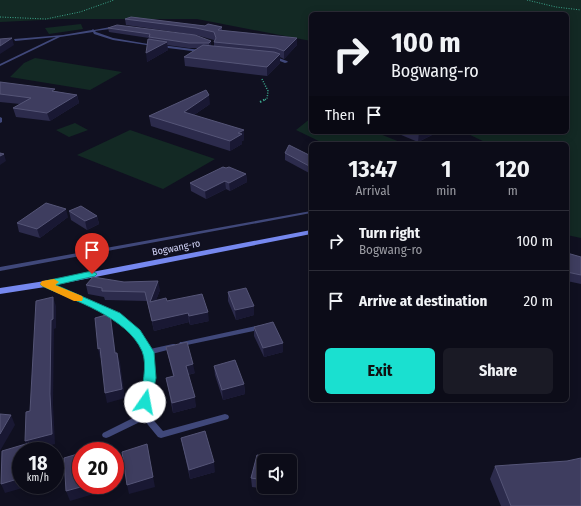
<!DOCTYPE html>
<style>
body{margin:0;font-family:"Fira Sans Condensed",sans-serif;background:#1a1a25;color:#f1f3f6;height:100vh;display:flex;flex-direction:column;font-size:15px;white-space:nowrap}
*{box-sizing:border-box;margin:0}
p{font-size:13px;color:#9a9ba2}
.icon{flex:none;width:22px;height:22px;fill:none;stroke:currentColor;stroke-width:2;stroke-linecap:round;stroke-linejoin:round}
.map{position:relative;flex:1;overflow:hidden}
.side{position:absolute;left:309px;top:142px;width:260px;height:260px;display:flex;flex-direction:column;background:#0c0c18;border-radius:6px;box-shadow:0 2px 10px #0003,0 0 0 1px #2c2c37}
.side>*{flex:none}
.banner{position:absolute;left:309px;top:12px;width:260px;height:122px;border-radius:6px;box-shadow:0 2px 10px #0003,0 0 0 1px #2c2c37;background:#0c0c18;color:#f1f3f6;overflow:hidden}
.buttons{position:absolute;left:257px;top:454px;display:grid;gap:8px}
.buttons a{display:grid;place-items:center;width:40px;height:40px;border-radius:6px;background:#0c0c18;box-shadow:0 2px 10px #0003,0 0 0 1px #2c2c37;font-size:20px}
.speed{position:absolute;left:12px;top:442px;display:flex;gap:8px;font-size:20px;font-weight:700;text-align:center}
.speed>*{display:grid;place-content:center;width:52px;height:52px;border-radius:50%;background:#0c0c18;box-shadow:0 2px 10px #0003,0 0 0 1px #2c2c37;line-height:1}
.speed small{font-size:10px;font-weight:400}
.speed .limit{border:6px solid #d22;background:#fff;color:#111}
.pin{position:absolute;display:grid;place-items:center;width:34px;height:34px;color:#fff;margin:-41px -17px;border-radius:50% 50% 50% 0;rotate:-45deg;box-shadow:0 0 4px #0007}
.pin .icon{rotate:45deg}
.me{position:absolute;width:44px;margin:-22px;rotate:12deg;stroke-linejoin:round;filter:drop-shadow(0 0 3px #0008)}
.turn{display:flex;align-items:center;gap:14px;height:84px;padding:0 16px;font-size:18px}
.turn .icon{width:52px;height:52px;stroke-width:2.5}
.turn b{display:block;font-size:28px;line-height:34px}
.then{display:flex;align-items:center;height:38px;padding:0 16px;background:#0003;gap:8px;font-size:15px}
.eta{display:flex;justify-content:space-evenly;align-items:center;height:68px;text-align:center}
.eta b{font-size:24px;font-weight:700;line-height:28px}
.cta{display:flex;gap:8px;margin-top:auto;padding:8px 16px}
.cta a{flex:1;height:46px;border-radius:6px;background:#1ae0d0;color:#111;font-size:16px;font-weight:700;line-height:46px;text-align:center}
.cta a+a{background:#1a1a25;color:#f1f3f6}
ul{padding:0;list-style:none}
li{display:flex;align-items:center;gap:12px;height:60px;padding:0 16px;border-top:1px solid #2c2c37}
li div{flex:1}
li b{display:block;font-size:15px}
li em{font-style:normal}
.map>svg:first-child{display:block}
</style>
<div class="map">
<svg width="581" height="506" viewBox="0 0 581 506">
<rect width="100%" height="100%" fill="#101020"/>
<path fill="#132924" d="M0,0H581V238L567,235V144H489L464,132H567V14H311V41L197,19H63L0,22Z
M81,24L83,29L49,34L45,28Z
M35,58L122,72L90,90L10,77L24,63Z
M311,118V132H375L405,144H325L296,130Z
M75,123L88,130L69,137L56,130Z
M130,130L215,159L163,189L77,155Z"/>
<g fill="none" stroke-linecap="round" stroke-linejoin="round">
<path stroke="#3ca68c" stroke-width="1" stroke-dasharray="1 1.5" stroke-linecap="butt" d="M527,0L556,7L581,10
M0,17L46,19L80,12L114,0"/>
<path stroke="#3ca68c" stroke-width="1.5" stroke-dasharray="1 1.5" stroke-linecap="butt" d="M262,79L268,91L267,99L264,100"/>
<path stroke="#3ca68c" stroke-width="2" stroke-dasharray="1.5 2" stroke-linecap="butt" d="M260,102L266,99"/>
<path fill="#40487a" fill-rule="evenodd" d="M116,26L117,28L95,31L96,32L113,38L154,45L153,46L113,40L94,34L93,32L60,37L0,66V64L56,37L15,41L14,39L63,35L92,30L93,29L94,30Z
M161,45L200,50L201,51L200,52L160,47Z
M273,56L287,61L288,62L285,63L272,58V57Z
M0,117L2,118V122L0,123Z
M311,211V213L0,271V267Z
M45,282L118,314L138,331L150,349L173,344H175L176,346L175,348L152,354L154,378L149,402V415L163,431L225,414L228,415L229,417L228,419L161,438L158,437L144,420L109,437L106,438L103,437L102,435L103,433L141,414V402L146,378L145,352L134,335L114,318L43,285L42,284Z
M261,325H263L264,327L263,329L182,346H180L179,344L180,342H182Z"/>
<path fill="#7688ef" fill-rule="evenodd" d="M311,230V234L45,287L0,294V288L45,281Z"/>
</g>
<path fill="#2c2b4c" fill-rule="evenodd" d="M125,19L222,27V30L297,45L284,59L280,57V63L267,76L185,66L184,57L199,48H189L167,45L168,50L147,62L149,38L109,32L108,28L211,41V46H214V42L215,41L214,40L196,35L126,25Z
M311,60V67L308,66V63Z
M0,82L77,95L79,103L50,121L16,117L13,108L20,104L0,102Z
M210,104L194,115L244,140L242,141V144L230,151L151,126L149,116Z
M394,132H432V135L418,142Z
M285,153L311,156V174L285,160Z
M226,168L246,174L247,182L230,191L226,189L206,199L191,191L190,183Z
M69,211L97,216L99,224L87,230L71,220Z
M68,217L40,238L19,232L17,223Z
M567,253L581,257V284L567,281Z
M86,285L160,290L156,300L167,301L209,321L190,325L189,322L154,331L147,301L105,300L104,297L88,294Z
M228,292L254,315L236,320L228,301Z
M254,327L283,343V352L264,357L254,336Z
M166,347L195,373L188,375L196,407L173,413L166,378L173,376Z
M214,366L244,384L245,394L223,400L215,375Z
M181,438L215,472L190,479Z
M257,455L295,461V470L291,493L252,487L251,478ZM264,461H290V487H264Z
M495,466L581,506H501L490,479Z"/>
<path fill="#191833" d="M12,38L14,45L0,54V46Z
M297,38V45L284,59V51Z
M211,41V46L209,48V43Z
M167,42L168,50L147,62L146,53Z
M280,54V63L267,76V67Z
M77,95L79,103L50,121L47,113Z
M209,95L210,104L185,121L184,112Z
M244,130V140L242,141V144L230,151V141L238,133Z
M419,132H432V135L418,142Z
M4,154L6,161L0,165V156Z
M246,174L247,182L230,191L229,183Z
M225,181L226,189L206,199L205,191Z
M66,209L68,217L40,238L37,229Z
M97,216L99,224L87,230L85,221Z
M158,281L160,290L152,311L150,302Z
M53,297L56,306V328L54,329L53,404L55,444L32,450V451H29V449L25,441L50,394L51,320Z
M254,306V315L236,320L235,310Z
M208,312L209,321L190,325L189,316Z
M188,313L189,322L154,331L152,321Z
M110,314L112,324L117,363L115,353Z
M283,343V352L264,357L263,348Z
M100,348L103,358H100L98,349Z
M117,353L120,362L125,398L107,403L105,393Z
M193,364L195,373L187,375L186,366Z
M244,384L245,394L223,400L222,390Z
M195,397L196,407L173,413L172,403Z
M11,415L15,425L0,451V434Z
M147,444L155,487L129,494L127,485Z
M295,461V470L291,493V484Z
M214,462L215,472L190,479L189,470Z
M21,478V485H33L5,493L1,484Z
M88,485H96L97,493L70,501L66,491Z"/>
<path fill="#3e3d5f" stroke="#557" d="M131,17L205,26L208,24L222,27L218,30L297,38L284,51L276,48L214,42L216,38L214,32L196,28L125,19Z
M117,25L195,35L211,41L209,43H189L149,37L150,34L108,28Z
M12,38L0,46V39Z
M148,39L167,42L146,53Z
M203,45L274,52L280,54L267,67L184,57Z
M311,60V64L308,63Z
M0,82L55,89L52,91L77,95L47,113L13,108L31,98L0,94Z
M206,90L209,95L184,112L244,130L238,133L242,134L230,141L149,116Z
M289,145L311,156V167L285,153Z
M0,153L4,154L0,156Z
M223,167L226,168L229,167L246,174L229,183L225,181L205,191L190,183Z
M46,203L66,209L37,229L17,223Z
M81,206L97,216L85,221L69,211Z
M567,253L581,257V275L567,272Z
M93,277L124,282L158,281L150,302L166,298L167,301L202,294L208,312L189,316L188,313L152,321L145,292L102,291V288L86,285Z
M246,288L254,306L235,310L228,292Z
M53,297V319L51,320L50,394L52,434L25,441L26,412L30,411L36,301Z
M110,314L115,353H117L122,389L105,393L100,348L98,349L95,318Z
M273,322L283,343L263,348L254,327Z
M187,342L193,364L186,366L195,397L172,403L166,378L174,376L166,347Z
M235,360L244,384L222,390L214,366Z
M0,414L11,415L0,434Z
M205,431L214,462L189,470L181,438Z
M29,443V451H21V478L1,484L2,451Z
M147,444L153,477L127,485L122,452Z
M81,453V485H88L66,491L64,458Z
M257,455L295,461L291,484H290V461H264V480L251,478Z
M581,458V506H511L495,466L567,461Z"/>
<path fill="#1ae0d0" stroke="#119287" d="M92,271L97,274L95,276L56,285L120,313L140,330L154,352L156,378L150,405L145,407L141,405L139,402C142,388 148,365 142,351C127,317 73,300 42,286L40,284L45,281Z"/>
<path fill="#f59e0b" d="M54,279L59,282L55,285L82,296L83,298L82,301H74L42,286L40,284L42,281Z"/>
<g text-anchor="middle" stroke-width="4" stroke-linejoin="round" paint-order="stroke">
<g font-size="10" fill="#d4d6fa" stroke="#101020">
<text transform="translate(176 247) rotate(-11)" y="4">Bogwang-ro</text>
</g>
</g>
</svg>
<div class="buttons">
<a><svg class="icon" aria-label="sound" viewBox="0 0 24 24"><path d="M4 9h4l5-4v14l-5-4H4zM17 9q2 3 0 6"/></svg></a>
</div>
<div class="speed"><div>18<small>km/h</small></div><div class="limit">20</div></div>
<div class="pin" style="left:92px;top:274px;background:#d93025"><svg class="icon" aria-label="arrive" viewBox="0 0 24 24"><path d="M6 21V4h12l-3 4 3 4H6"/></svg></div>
<svg class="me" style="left:145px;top:402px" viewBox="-20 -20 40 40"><circle r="19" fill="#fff"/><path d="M0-13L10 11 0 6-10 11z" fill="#1ae0d0"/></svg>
<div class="banner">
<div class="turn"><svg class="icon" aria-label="right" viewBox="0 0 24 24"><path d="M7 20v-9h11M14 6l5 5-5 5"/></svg><div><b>100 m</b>Bogwang-ro</div></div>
<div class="then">Then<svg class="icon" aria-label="arrive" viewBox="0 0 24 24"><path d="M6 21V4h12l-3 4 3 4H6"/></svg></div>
</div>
<section class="side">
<div class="eta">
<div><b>13:47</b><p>Arrival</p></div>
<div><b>1</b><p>min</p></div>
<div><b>120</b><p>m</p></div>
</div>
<ul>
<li><svg class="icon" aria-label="right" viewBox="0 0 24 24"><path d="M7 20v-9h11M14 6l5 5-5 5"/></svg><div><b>Turn right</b><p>Bogwang-ro</p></div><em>100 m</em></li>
<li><svg class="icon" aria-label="arrive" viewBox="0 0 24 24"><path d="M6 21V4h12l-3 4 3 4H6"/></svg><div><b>Arrive at destination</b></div><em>20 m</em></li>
</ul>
<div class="cta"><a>Exit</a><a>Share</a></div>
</section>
</div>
